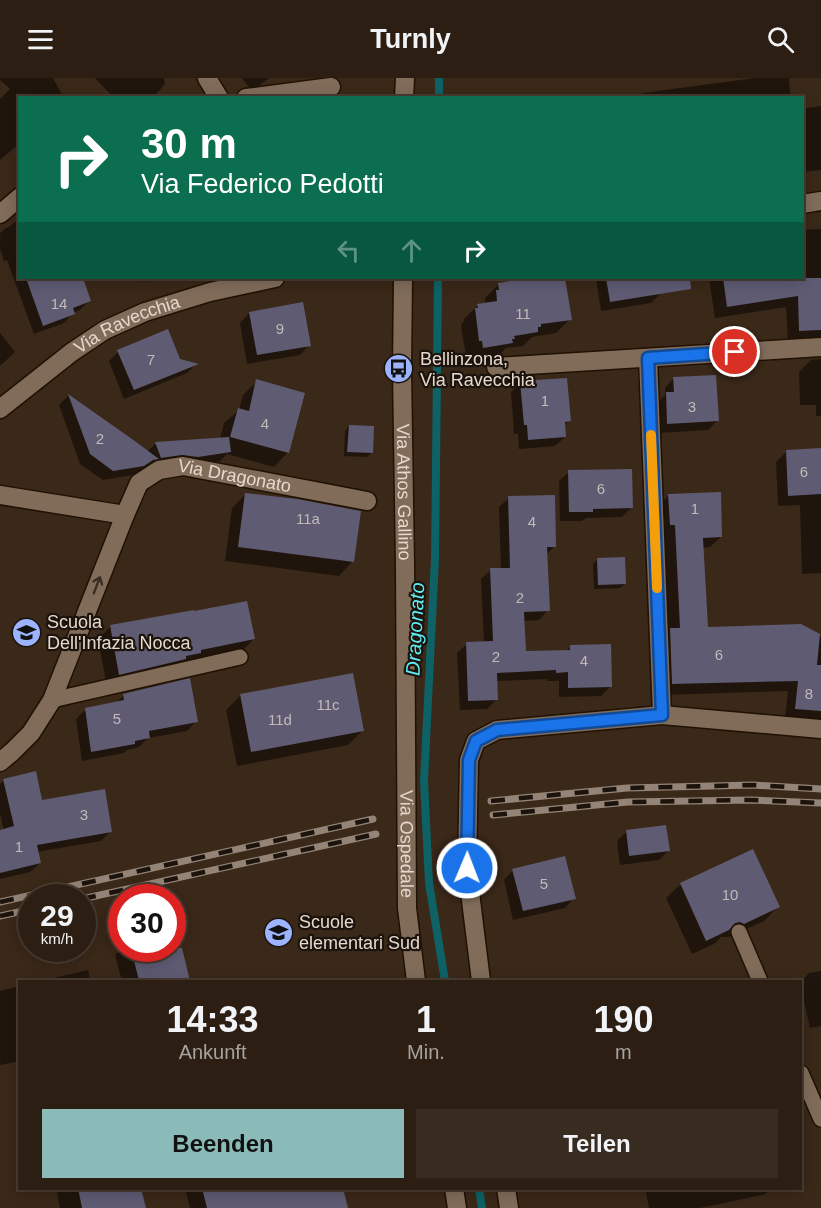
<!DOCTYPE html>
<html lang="de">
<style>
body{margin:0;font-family:Arial,sans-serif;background:#382b20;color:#f1f3f6;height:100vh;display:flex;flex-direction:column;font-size:22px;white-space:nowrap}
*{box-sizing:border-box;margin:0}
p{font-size:20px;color:#a6a29f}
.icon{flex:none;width:33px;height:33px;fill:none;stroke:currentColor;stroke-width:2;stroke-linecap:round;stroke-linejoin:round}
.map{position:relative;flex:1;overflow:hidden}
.side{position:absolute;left:18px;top:902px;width:784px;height:210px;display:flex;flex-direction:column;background:#2c1e12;border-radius:0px;box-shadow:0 3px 15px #0003,0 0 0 2px #483c32}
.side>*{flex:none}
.top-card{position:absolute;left:18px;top:18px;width:786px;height:183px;border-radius:0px;box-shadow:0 3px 15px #0003,0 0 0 2px #483c32;background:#0b6e4f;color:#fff;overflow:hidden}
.speed{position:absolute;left:18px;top:806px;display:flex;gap:12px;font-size:30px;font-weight:700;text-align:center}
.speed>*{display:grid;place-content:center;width:78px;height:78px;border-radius:50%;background:#2c1e12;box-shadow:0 3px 15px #0003,0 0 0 2px #483c32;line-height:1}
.speed small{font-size:15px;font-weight:400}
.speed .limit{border:9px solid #d22;background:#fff;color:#111}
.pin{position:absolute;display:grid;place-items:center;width:51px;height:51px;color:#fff;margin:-26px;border:3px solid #fff;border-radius:50%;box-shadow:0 2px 6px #0007}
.me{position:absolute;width:66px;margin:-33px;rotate:1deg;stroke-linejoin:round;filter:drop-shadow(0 0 4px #0008)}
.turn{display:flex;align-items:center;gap:21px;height:126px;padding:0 24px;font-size:27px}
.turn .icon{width:78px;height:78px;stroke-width:2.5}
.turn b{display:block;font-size:42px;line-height:51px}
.lanes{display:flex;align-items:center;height:57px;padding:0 24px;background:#0003;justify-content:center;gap:30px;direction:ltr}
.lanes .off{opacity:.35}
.eta{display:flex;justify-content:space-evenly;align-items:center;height:102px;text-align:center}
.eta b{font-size:36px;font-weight:600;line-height:42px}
.primary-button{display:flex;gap:12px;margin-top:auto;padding:12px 24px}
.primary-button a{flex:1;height:69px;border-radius:0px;background:#8bbbb9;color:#111;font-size:24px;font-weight:600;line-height:69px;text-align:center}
.primary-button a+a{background:#382b20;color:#f1f3f6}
header{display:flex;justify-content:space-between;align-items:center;height:78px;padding:0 24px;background:#2c1e12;font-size:27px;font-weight:600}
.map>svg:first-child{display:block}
</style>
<header><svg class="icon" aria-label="menu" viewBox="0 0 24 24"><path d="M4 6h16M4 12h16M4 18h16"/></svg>Turnly<svg class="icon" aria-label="search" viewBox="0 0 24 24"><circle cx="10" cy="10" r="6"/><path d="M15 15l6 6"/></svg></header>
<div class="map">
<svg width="821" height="1130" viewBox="0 0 821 1130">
<rect width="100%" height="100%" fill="#3a2818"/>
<path fill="#0007" d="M0,0H53L64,20H20V65L0,82V21L10,11L0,2Z
M95,0H164L165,6L156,16L138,20H114Z
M242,0H269L252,13Z
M755,0H789L790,20H639L643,15Z
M821,28V92L802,94V31Z
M20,140V200H81L89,223L80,232L73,235L64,245L34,256L7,182L4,183L0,171V155L6,150L10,148Z
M821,151V338H816V327H800L799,294L811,282L821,281L818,274L788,265L786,229L715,240L709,200H802V152Z
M142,200H158L143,204Z
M516,200H564L570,241L556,255L532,259L523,268L506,270L497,279L469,283L468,276H466L462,256L461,246L464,243V241L478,227L485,225V220L499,206L511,204Z
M596,200H658L661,215L651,225L601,233Z
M249,235L309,267L300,277L247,286L240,245Z
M0,255L15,274L0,288Z
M118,274L179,282L196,286L187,295L124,321L109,283Z
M674,300L717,343L708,352L658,355L657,325L665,317V310Z
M257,303L288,374L274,389L227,376L220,383L188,388L148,390L142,391L133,397L103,402L80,386L59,327L68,318L147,374L155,366L220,361L224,345L239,332L243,317Z
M521,305L569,342L564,348L565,359L555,368L519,371L518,356H514L511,314Z
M349,348L372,374L367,379L344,378L345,353Z
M821,372V495L802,496L800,427L778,428L776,384L787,373Z
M569,394L631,430L622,439L586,440L582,443H560L559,403Z
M246,416L353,483L339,498L225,483L232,430Z
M669,417L721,459L710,469L702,470L707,550L801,548L821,559V645L785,641L788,613L662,617L660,562L669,553L665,457H659L658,428Z
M509,420L555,468L546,477L548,532L539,542L523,543L524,575L566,573L571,568L611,608L601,618L559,619V603H547V601L496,603L497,621L487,631L460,632L457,575L467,566L484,565L481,501L491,492H501L499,429Z
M598,481L625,506L620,510L594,511L593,486Z
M111,548L254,561L241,574L107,609L98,561Z
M352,596L363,652L348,667L237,688L226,632L240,618Z
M124,617L196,643L187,653L148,660L139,669L127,672L124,675L82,683L76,641L85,632L115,626Z
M4,702L41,724L111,753L101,763L37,774L40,785L30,794L0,801V754L4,753L0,735V706Z
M626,754L669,772L659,782L620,787L617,763Z
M513,792L574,820L565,830L513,842L504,802Z
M681,806L778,829L764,843L729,859H721L714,866L692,876L666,820Z
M176,852L188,903H122L115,877L123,870H172V853Z
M88,892L90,903H41Z
M821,893V948L810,950L801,910V904L809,895Z
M20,908V983L0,987V913Z
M56,1110H139L144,1130H60Z
M185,1110H341L346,1130H190Z
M645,1110H771L766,1116L700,1130H649Z"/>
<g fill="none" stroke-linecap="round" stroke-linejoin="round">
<path stroke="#0e6266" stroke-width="8" d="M439,20V0
M438,200L435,481L424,703L429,805L445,903
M479,1110L482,1130"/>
</g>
<path fill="#5e5b73" d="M26,200H83L91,223L73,230L75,236L43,248Z
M516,200H565L572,242L541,246V249H538V254L514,258L515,261H512L513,265L483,270L482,263H479L475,230H478L477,226L497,223L496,212H499L498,205L516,202Z
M606,200H690L691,211L610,224Z
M723,200H821V252L799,253L798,218L727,229Z
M303,224L311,268L257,277L249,234Z
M168,251L180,281L199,286L134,312L117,272Z
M716,297L719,343L667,346L666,314H674L673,299Z
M567,300L571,343L565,344L566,359L528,362L527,347H524L520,303Z
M256,301L305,315L289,375L230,359L238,330L249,333Z
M68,316L132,361L159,381L153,382L144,388L113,393L90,376Z
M349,347L374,348L373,375L347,374Z
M229,359L231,374L198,379L182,377L161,380L155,364Z
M821,370V416L788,418L786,372Z
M632,391L633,430L593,431V434H569L568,392Z
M721,414L722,459L703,460L708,549L801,546L820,556L817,587H821V633L795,631L798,603L672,606L670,550H680L675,447H670L668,416Z
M245,415L297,421L361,433L354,484L238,469Z
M555,417L556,469H547L550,533L524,534L526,573L570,572V567L611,566L612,609L568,610V594L556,595V592L497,595L498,622L468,623L466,564L493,563L490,490H510L508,418Z
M625,479L626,506L598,507L597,480Z
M247,523L255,561L201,572V575L186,578V581L119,597L110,547L194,532V533Z
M353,595L364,653L251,674L240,616Z
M190,600L198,644L149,653L150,660L135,663V666L91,674L85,630L124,622L123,616Z
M36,693L42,722L105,711L112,754L37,767L41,785L0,795V752L14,748L3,701Z
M666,747L670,773L629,778L626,752Z
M753,771L780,829L744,846L740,844L735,845L729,852L706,863L680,805Z
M565,778L576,821L523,833L512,791Z
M131,870H182L190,903H139Z
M78,1110H141L146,1130H82Z
M202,1110H343L348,1130H207Z"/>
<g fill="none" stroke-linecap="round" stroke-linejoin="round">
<defs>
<path id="lane" d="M52,622L240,579
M739,854L760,903
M801,995L821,1041"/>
<g id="street">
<path d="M207,0L219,20"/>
<path d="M246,20L331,9"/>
<path d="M404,20L405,0"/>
<path d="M802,126L821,123"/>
<path d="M0,136L20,119"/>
<path id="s1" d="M403,200L402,293L405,487L407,830L416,903"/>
<path d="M648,280L662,637"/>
<path d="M496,289L821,269"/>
<path id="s2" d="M0,331L72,274L105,252L145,234L210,214L275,200"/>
<path d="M0,417L125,437"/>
<path id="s3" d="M0,684L12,674L31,655L52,622L125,437L139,405L159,392L183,388L367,423"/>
<path d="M481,903L467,790L469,682L476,663L497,652L662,637L821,651"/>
<path d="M454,1110L457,1130"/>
<path d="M506,1110L509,1130"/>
</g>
</defs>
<use href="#lane" stroke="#201102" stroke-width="18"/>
<use href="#street" stroke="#201102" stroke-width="21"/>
<use href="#lane" stroke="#816c5a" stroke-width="15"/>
<use href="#street" stroke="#816c5a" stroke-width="18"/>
<defs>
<path id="rail" d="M491,723L627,710L753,707L821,711
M493,737L628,724L752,722L821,725
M82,821L376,756
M0,824L373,741
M0,838L32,831"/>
</defs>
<use href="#rail" stroke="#938477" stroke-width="7"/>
<use href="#rail" stroke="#1b130c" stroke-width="4.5" stroke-dasharray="14" stroke-linecap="butt"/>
</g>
<defs><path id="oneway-shaft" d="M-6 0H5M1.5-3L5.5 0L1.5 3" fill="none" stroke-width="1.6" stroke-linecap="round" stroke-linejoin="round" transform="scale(1.5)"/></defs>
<use stroke="#3a2e23" href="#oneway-shaft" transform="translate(97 507) rotate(-69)"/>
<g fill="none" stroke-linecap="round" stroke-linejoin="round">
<defs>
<path id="route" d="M467,790L469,682L476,663L497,652L662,637L648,280L735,274"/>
</defs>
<use href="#route" stroke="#114b97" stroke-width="15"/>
<use href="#route" stroke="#1a73e8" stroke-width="10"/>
<path stroke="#f59e0b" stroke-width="10" d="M651,357L657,510"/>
</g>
<defs>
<symbol id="bus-disc" viewBox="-11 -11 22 22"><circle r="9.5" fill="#9bb4fd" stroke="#1b130c"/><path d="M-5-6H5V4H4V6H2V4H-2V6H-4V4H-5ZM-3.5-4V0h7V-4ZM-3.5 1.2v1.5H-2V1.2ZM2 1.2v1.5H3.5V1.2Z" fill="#111"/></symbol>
<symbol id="school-disc" viewBox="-11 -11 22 22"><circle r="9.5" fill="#9bb4fd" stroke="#1b130c"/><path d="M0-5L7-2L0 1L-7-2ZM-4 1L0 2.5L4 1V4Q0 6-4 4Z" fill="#111"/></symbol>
</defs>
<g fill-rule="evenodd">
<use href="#bus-disc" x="382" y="274" width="33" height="33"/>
<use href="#school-disc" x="10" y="538" width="33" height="33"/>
<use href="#school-disc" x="262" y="838" width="33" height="33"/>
</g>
<g text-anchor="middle" stroke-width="4.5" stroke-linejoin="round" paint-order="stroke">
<g font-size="15" fill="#c3bab8">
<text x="59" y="231">14</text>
<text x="523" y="241">11</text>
<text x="280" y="256">9</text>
<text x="151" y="287">7</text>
<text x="545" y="328">1</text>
<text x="692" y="334">3</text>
<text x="265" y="351">4</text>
<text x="100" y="366">2</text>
<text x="804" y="399">6</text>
<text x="601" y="416">6</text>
<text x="695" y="436">1</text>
<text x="308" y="446">11a</text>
<text x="532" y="449">4</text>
<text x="520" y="525">2</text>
<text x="719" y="582">6</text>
<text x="496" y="584">2</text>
<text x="584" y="588">4</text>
<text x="809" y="621">8</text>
<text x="328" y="632">11c</text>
<text x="117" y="646">5</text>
<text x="280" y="647">11d</text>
<text x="84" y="742">3</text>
<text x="19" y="774">1</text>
<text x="544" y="811">5</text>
<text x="730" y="822">10</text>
</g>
<g font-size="18" fill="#e5d9cf" stroke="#1b130c">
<text dy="6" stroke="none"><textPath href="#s2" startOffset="154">Via Ravecchia</textPath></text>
<text dy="6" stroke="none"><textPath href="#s3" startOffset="416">Via Dragonato</textPath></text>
<text dy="6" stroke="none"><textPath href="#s1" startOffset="214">Via Athos Gallino</textPath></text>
<text dy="6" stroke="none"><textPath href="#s1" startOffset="566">Via Ospedale</textPath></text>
</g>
<g font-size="18" fill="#e5d9cf" stroke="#1b130c" text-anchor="start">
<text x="420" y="287">Bellinzona,<tspan x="420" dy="21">Via Ravecchia</tspan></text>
<text x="47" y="550">Scuola<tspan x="47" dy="21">Dell'Infazia Nocca</tspan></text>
<text x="299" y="850">Scuole<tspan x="299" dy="21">elementari Sud</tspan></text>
</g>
<g font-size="20" font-style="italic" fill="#5eecf2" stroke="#1b130c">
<text transform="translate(415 551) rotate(-87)" y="7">Dragonato</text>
</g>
</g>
</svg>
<div class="speed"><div>29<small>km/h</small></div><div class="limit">30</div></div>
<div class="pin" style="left:735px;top:274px;background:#d93025"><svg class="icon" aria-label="arrive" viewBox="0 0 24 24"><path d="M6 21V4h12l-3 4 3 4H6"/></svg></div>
<svg class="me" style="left:467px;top:790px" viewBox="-20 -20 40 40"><circle r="17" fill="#1a73e8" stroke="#fff" stroke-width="3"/><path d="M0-11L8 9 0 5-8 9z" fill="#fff"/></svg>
<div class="top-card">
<div class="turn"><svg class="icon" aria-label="right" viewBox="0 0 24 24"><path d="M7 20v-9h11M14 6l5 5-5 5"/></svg><div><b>30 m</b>Via Federico Pedotti</div></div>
<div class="lanes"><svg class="icon off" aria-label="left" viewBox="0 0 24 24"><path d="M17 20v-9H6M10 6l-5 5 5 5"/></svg><svg class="icon off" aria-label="ahead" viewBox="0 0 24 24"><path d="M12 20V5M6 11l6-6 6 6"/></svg><svg class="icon" aria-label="right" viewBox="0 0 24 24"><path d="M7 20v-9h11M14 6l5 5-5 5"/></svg></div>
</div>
<section class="side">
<div class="eta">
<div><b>14:33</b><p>Ankunft</p></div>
<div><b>1</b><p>Min.</p></div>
<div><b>190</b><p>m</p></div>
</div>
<div class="primary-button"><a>Beenden</a><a>Teilen</a></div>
</section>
</div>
